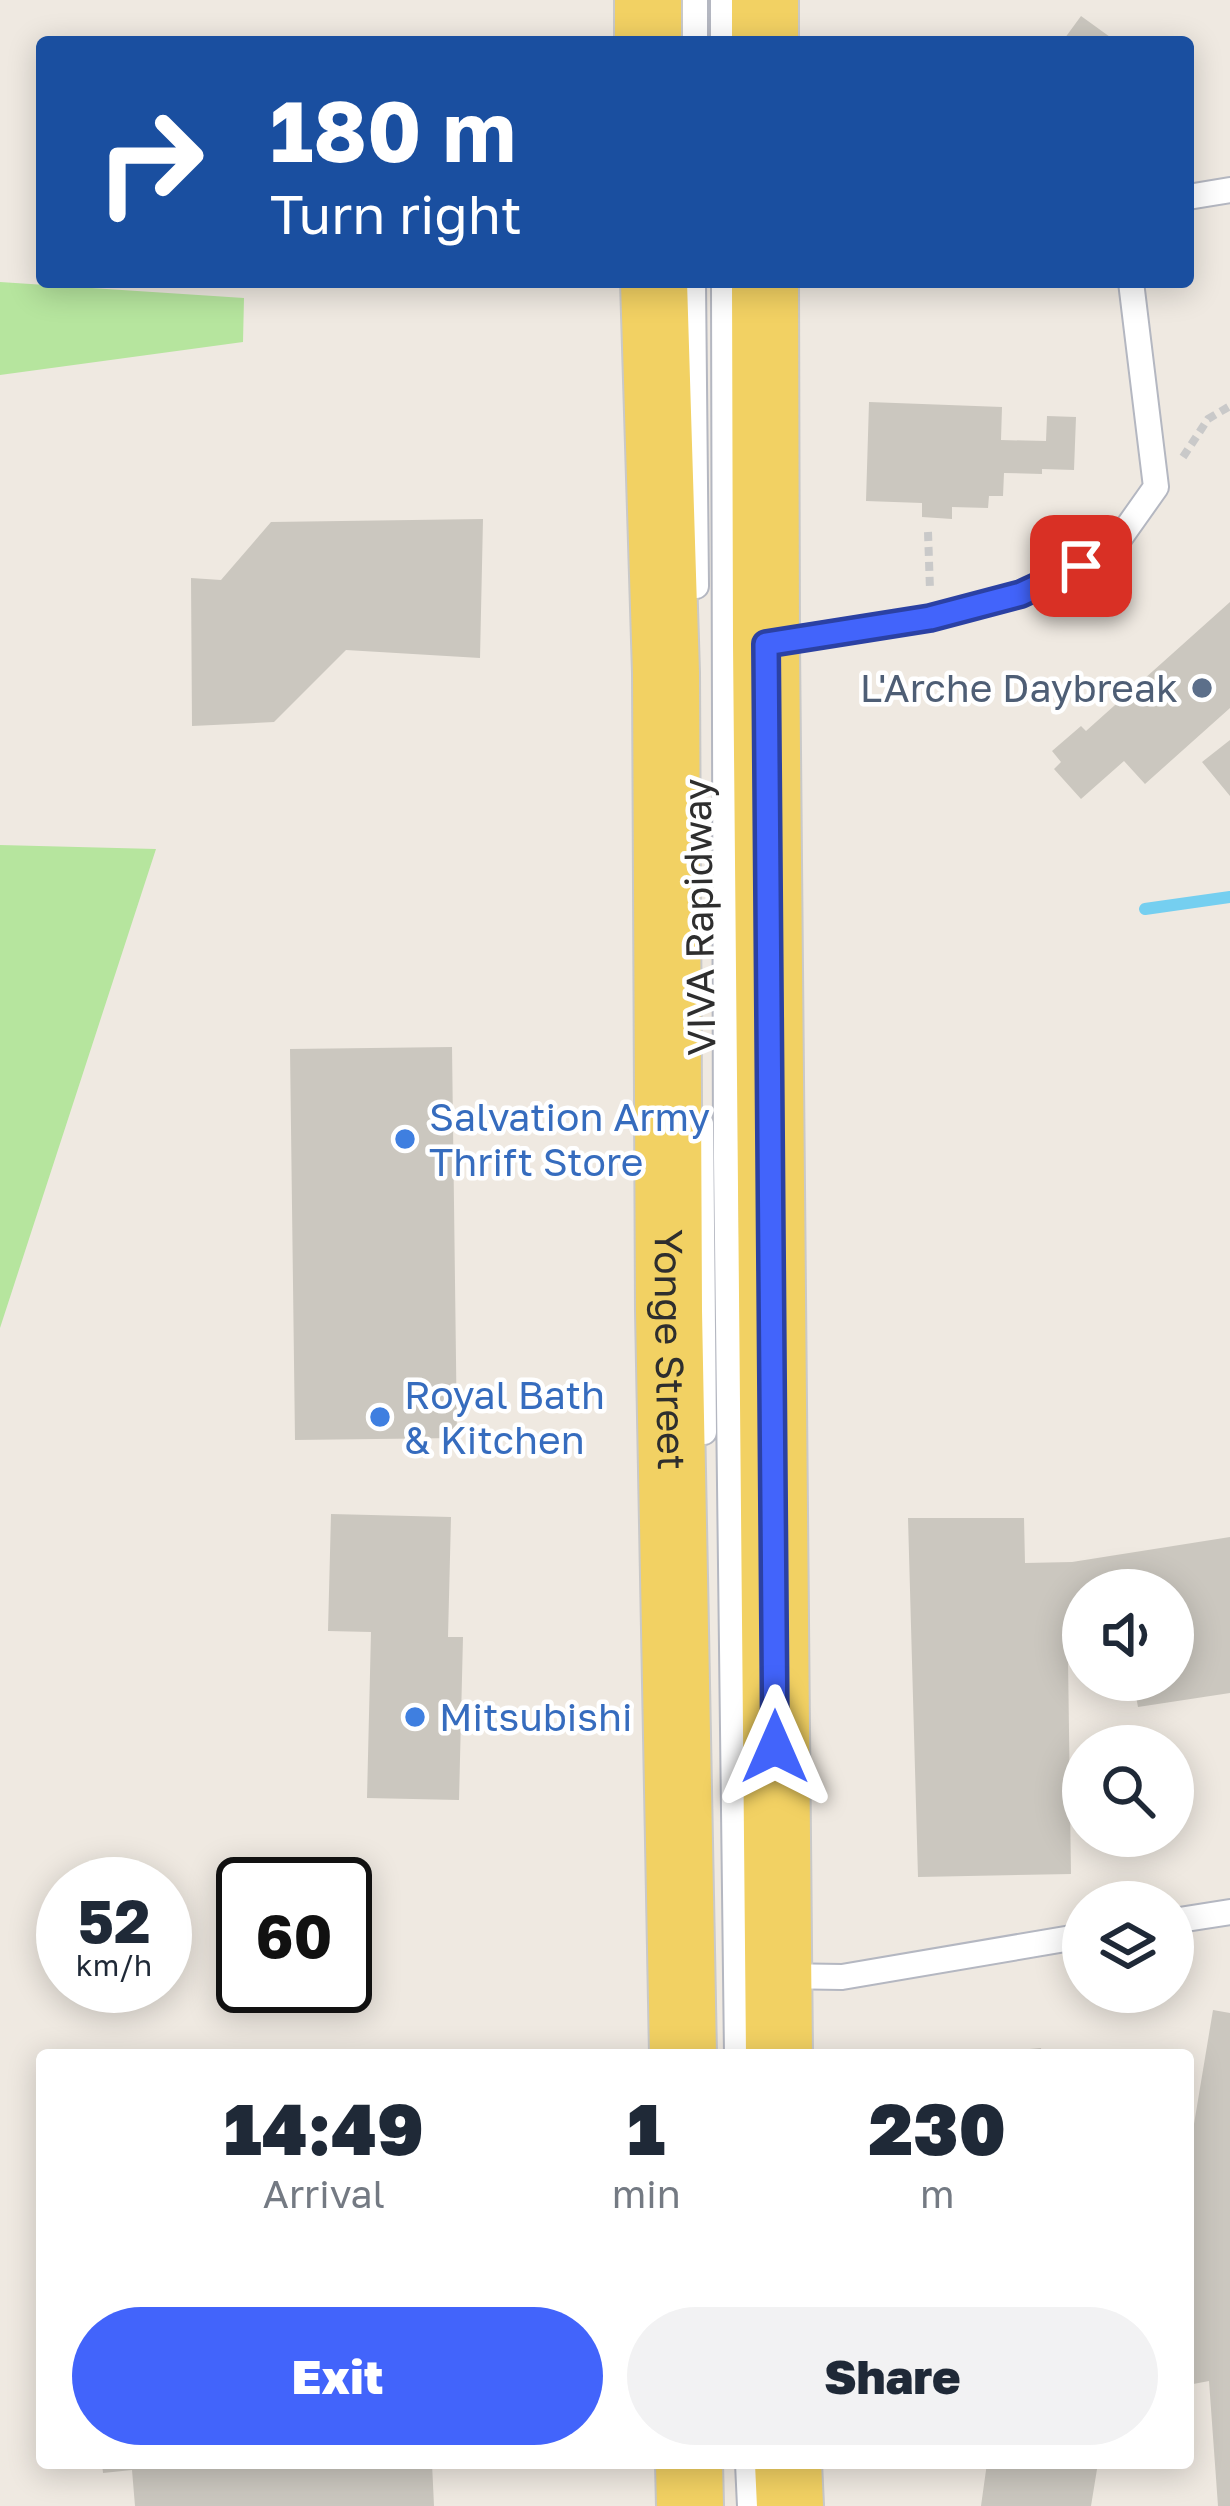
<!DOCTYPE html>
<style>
body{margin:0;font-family:"Golos Text",sans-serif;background:#f2f2f3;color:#1f2937;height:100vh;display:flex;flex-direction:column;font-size:45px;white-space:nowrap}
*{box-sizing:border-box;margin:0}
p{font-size:39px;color:#747a83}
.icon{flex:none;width:66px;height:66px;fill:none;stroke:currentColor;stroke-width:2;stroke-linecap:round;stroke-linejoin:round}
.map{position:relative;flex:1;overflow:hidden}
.panel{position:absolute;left:36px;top:2049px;width:1158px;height:420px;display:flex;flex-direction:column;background:#fff;border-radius:12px;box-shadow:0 6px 30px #0003}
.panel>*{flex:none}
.hud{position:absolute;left:36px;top:36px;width:1158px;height:252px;border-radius:12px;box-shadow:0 6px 30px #0003;background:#1a4fa0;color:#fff;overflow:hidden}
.controls{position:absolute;left:1062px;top:1569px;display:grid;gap:24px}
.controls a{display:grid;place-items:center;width:132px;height:132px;border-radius:50%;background:#fff;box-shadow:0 6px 30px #0003;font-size:60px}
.speed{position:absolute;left:36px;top:1857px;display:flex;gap:24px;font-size:60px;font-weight:700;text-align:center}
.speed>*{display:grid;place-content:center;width:156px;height:156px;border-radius:50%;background:#fff;box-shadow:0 6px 30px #0003;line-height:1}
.speed small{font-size:30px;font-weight:400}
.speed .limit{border:6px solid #111;border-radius:18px;background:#fff;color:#111}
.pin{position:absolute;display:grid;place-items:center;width:102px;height:102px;color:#fff;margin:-51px;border-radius:24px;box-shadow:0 6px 18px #0006}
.me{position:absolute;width:132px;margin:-66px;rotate:0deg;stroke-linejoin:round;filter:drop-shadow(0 0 9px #0008)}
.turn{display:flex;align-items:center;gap:42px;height:252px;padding:0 36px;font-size:54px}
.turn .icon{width:156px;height:156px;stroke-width:2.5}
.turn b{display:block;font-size:84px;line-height:102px}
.eta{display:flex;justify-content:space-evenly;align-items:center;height:204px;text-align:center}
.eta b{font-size:72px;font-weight:800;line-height:84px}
.button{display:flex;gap:24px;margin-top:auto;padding:24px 36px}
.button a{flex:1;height:138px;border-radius:72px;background:#4264fb;color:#fff;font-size:48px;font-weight:800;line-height:138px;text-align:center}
.button a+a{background:#f2f2f3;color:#1f2937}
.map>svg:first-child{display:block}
</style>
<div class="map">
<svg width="1230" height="2506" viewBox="0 0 1230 2506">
<rect width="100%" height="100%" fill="#efe9e1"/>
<path fill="#b6e59e" d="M0,282L244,298L243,342L0,375Z
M0,845L156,849L0,1328Z"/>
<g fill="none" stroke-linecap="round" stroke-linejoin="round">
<path stroke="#75cff0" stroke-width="12" d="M1145,909L1230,897"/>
</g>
<path fill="#cbc7bf" d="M1081,16L1117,42H1062Z
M869,402L1002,407L1001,440L1046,441L1047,416L1076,417L1074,470L1042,469V474L1004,473L1003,496H989L988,508L952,507V519L922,517V503L866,501Z
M483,519L480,658L346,650L274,722L192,726L191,578L221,580L271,522Z
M1230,602V708L1145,784L1124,761L1081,799L1054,769L1061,762L1052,751L1081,726L1086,731Z
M1230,740V796L1202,762Z
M452,1047L457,1438L295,1440L290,1049Z
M331,1514L451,1517L448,1637H463L459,1800L367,1798L371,1632L328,1631Z
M908,1518H1024L1025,1563L1072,1562L1230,1537V1693L1138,1707L1133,1680H1173V1590H1083V1645L1068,1659L1071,1874L918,1877Z
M1213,2010L1230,2013V2506H1218L1209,2381L1188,2385V2160Z
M1041,2048L1042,2055H998L997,2052Z
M102,2463H432L434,2506H135L132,2470L103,2473Z
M987,2463H1098L1091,2506H981Z"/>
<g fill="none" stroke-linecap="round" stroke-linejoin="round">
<defs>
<path id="service" d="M723,0V42
M695,42V0
M1188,197L1230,190
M693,282L696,586
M724,282L726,1157L737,2055
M768,643L930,618L1021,594L1110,552L1156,487L1131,282
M701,1124L704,1432
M1173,1921L1230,1912
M779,1976L842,1977L1083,1936
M748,2463L750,2506"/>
<g id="primary">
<path d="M648,0V42"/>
<path d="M765,42V0"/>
<path id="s1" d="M654,282L666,673L669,1311L683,2055"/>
<path d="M765,282L766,644L779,2055"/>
<path d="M689,2463L690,2506"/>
<path d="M788,2463L790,2506"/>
</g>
</defs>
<use href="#service" stroke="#b4b7c1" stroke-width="28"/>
<use href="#primary" stroke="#c9c9c9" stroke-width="70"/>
<path stroke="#c9c9c9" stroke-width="8" stroke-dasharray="9 6" stroke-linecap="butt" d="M1183,457L1208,419L1230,406
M928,532L930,590"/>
<use href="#service" stroke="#fff" stroke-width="24"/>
<use href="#primary" stroke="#f2d163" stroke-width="66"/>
</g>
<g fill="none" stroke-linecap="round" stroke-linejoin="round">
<defs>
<path id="route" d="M775,1747L766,644L930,618L1021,594L1081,566"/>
</defs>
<use href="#route" stroke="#2b41a3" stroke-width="30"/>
<use href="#route" stroke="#4264fb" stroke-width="21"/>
</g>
<circle fill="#5c6f8a" stroke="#fff" stroke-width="4.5" cx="1202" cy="688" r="12"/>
<g fill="#3f7fe0" stroke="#fff" stroke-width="4.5">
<circle cx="405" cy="1139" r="12"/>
<circle cx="380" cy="1417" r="12"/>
<circle cx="415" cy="1717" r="12"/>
</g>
<g text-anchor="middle" stroke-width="9" stroke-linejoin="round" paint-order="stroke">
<g font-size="39" fill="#4e5e75" stroke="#fff" text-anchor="end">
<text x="1178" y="702">L'Arche Daybreak</text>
</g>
<g font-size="39" fill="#2e2e2e" stroke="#fff">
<text transform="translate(699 917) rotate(-91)" y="14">VIVA Rapidway</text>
<text dy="14" stroke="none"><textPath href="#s1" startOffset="1068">Yonge Street</textPath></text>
</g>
<g font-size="39" fill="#366cbe" stroke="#fff" text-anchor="start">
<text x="429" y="1131">Salvation Army<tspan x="429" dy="45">Thrift Store</tspan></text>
<text x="404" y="1409">Royal Bath<tspan x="404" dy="45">&amp; Kitchen</tspan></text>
<text x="439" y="1731">Mitsubishi</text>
</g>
</g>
</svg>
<div class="controls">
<a><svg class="icon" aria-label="sound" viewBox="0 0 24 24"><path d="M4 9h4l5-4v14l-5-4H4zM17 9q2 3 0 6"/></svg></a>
<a><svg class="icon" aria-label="search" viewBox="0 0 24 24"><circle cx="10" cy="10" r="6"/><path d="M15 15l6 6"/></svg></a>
<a><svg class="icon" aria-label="layers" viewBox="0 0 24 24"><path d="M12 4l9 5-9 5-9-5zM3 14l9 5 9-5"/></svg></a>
</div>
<div class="speed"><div>52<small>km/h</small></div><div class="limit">60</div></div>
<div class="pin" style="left:1081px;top:566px;background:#d93025"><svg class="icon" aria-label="arrive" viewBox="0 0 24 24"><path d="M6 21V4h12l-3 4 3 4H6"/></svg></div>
<svg class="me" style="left:775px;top:1747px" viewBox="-20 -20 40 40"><path d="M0-17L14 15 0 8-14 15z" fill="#4264fb" stroke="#fff" stroke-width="4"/></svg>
<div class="hud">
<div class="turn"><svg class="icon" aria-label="right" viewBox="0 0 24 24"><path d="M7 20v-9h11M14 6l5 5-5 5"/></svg><div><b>180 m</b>Turn right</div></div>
</div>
<section class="panel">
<div class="eta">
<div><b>14:49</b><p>Arrival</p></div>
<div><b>1</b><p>min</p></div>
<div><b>230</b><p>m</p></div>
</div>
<div class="button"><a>Exit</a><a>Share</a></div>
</section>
</div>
